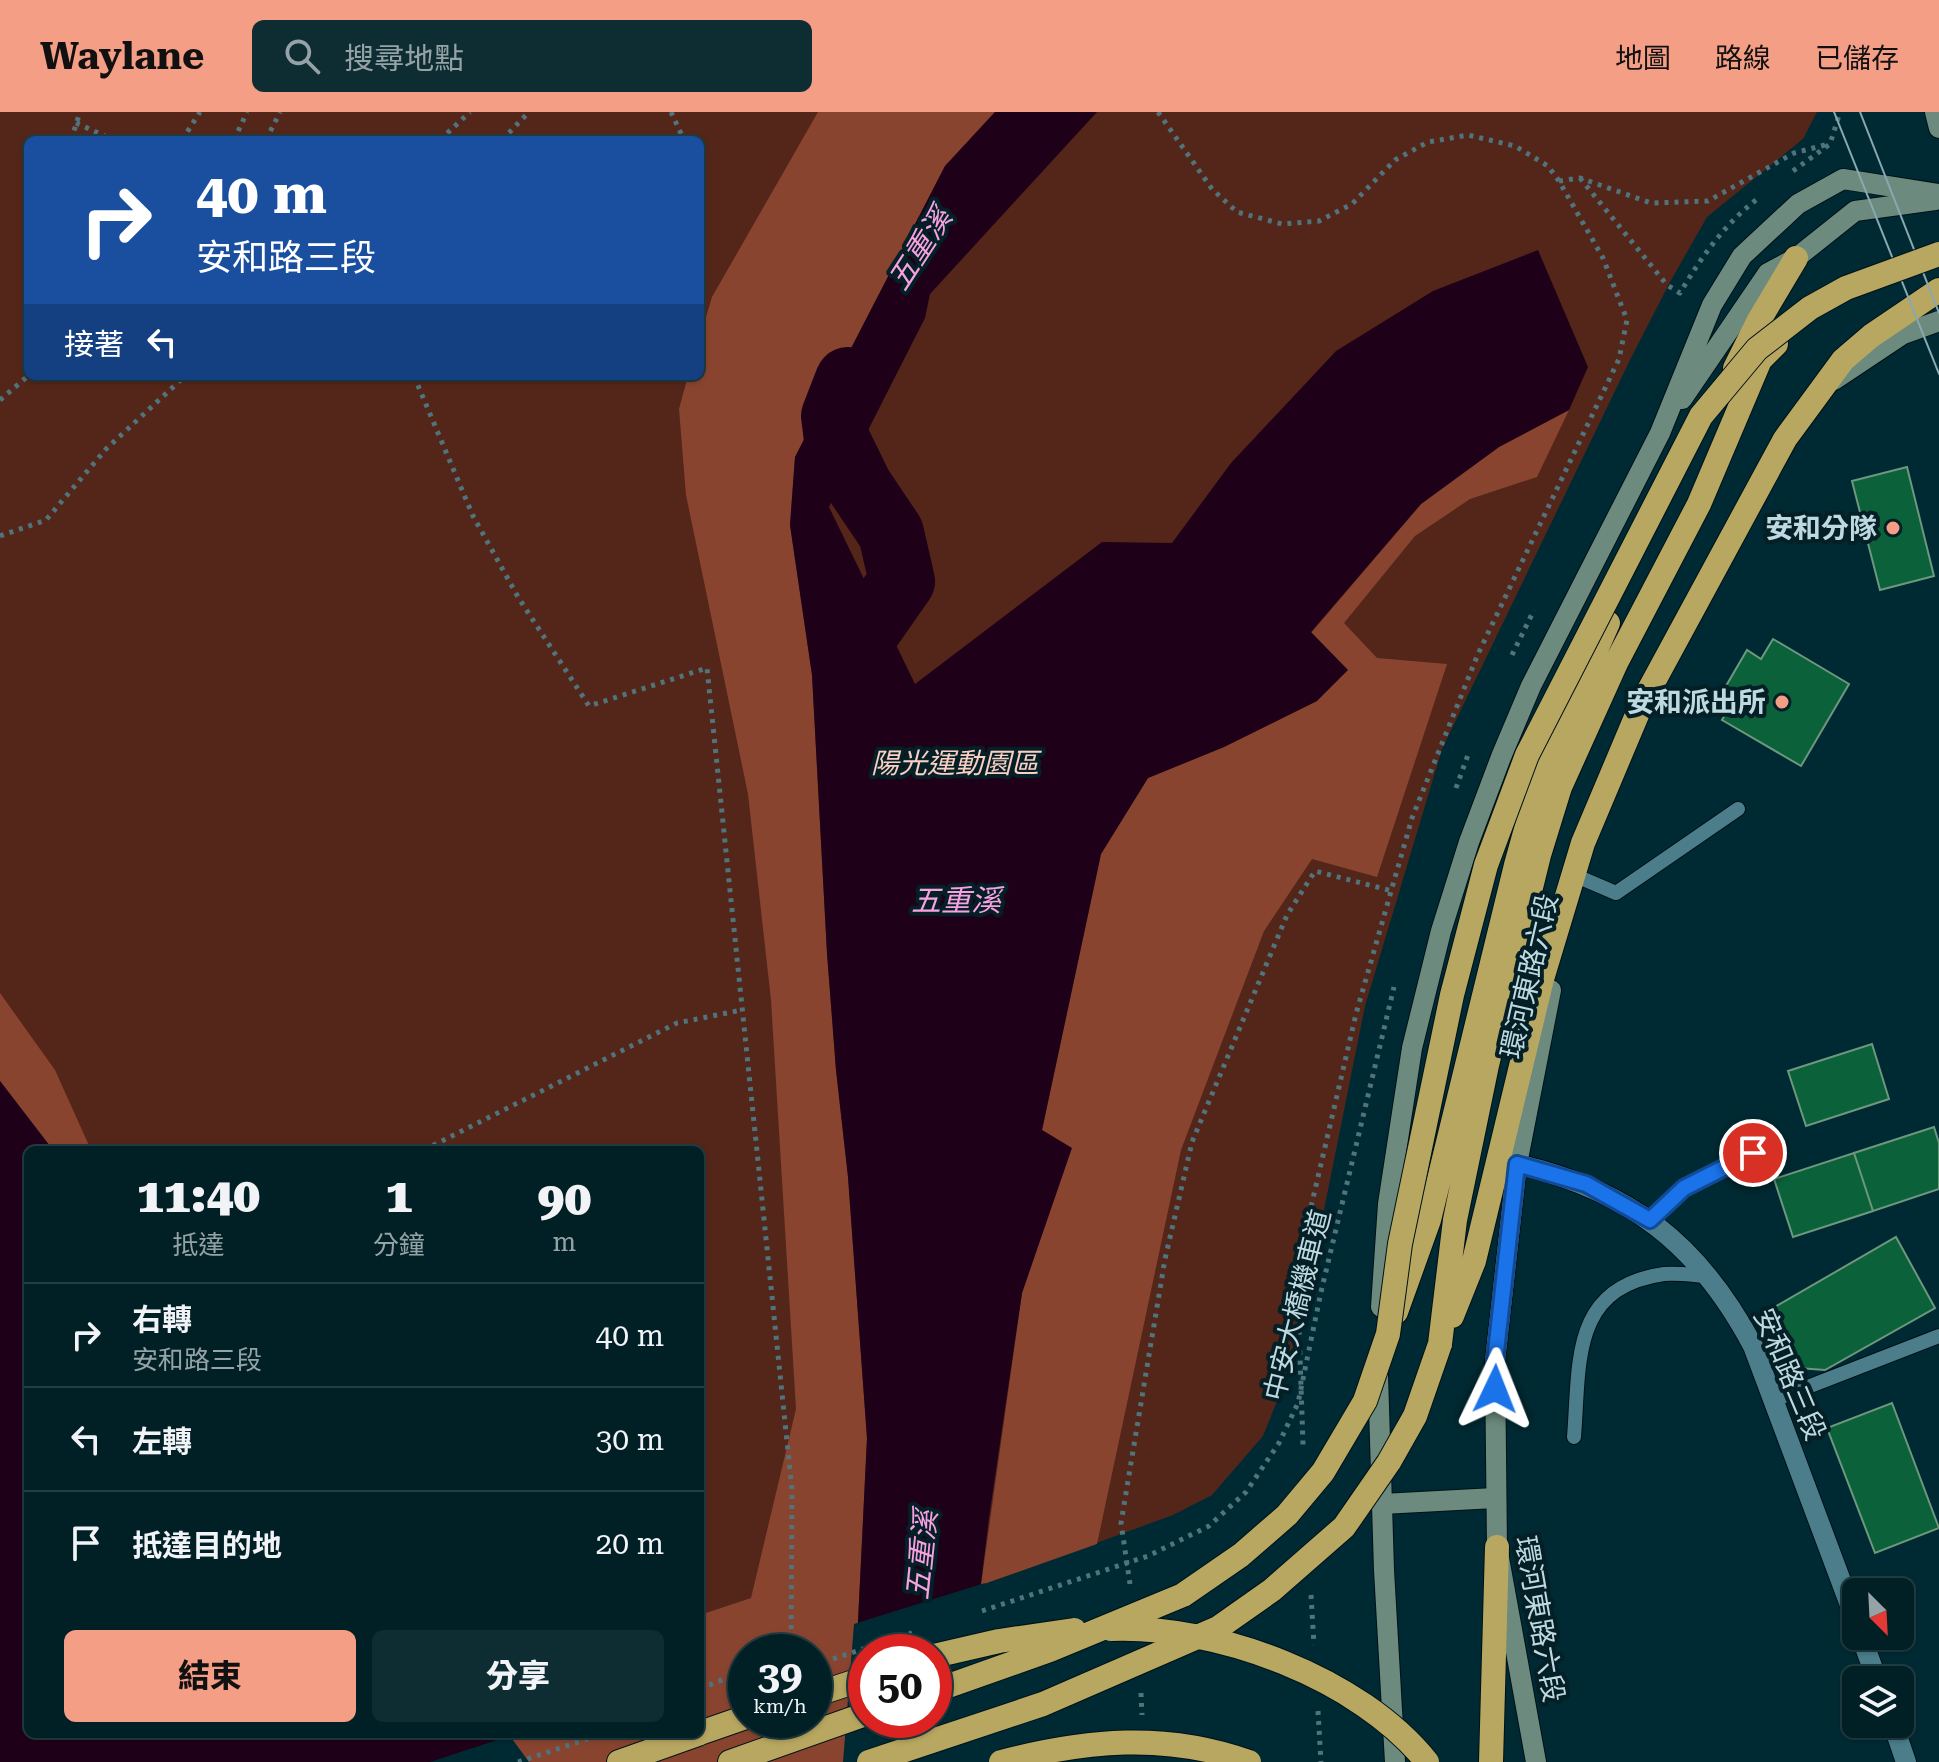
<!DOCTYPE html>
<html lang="zh-TW">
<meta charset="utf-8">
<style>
body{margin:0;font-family:"Roboto Serif","Noto Sans TC",serif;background:#0e2d32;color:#f1f3f6;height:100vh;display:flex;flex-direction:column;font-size:30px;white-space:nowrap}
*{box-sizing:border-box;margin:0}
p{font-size:26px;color:#95a3a7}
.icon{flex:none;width:44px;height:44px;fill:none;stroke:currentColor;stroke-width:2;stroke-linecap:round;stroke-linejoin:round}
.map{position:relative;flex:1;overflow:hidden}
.drawer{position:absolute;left:24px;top:1034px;width:680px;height:592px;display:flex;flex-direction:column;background:#002026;border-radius:12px;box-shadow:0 2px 6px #0004,0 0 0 2px #223e43}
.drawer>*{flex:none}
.banner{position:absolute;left:24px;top:24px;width:680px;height:244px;border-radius:12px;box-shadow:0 2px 6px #0004,0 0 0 2px #223e43;background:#1a4fa0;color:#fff;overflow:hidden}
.needle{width:52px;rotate:156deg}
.buttons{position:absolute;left:1842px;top:1466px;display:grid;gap:16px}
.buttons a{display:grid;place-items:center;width:72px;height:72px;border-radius:12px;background:#002026;box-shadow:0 2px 6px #0004,0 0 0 2px #223e43;font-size:40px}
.speed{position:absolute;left:728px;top:1522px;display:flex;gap:16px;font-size:40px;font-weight:700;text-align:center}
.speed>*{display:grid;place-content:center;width:104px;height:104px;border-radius:50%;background:#002026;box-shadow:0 2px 6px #0004,0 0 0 2px #223e43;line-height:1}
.speed small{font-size:20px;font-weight:400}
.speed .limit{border:12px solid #d22;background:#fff;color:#111}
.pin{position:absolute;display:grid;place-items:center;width:68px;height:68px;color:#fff;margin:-34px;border:4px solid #fff;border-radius:50%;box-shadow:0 2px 8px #0007}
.me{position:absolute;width:88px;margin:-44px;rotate:2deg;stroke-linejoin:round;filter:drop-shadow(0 0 6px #0008)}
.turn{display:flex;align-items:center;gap:28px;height:168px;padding:0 40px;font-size:36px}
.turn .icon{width:104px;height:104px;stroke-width:2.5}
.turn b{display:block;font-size:56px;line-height:68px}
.then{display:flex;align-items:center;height:76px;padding:0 40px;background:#0003;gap:16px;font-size:30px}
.eta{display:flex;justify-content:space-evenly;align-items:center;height:136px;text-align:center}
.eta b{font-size:48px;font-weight:800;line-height:56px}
.button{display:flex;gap:16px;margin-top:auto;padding:16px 40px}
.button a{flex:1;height:92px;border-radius:12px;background:#f49e86;color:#111;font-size:32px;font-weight:800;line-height:92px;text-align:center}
.button a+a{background:#0e2d32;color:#f1f3f6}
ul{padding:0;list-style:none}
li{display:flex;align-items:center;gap:24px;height:104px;padding:0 40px;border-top:2px solid #223e43}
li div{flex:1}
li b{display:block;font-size:30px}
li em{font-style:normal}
header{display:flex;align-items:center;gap:48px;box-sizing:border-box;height:112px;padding:0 40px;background:#f49e86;color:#111}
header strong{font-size:38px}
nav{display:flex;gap:44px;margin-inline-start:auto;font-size:28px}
.search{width:560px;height:72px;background:#0e2d32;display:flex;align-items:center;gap:20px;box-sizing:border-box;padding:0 28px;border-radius:12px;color:#95a3a7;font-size:30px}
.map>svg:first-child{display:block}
</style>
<header>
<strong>Waylane</strong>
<div class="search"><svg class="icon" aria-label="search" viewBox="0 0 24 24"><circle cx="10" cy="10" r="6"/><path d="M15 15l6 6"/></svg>搜尋地點</div>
<nav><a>地圖</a><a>路線</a><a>已儲存</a></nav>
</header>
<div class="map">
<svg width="1939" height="1650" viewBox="0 0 1939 1650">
<rect width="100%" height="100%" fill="#002a33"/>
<path fill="#542619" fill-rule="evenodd" d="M0,0H1817L1803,27L1707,105L1670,170L1630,248L1442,637L1365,894L1294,1247L1263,1324L1212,1383L1173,1403L981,1473L858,1510L847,1650H0ZM28,28H700V264H28ZM28,1038H700V1622H28ZM746,1540H814V1608H746Z"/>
<path fill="#894430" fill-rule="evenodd" d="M818,0H995L945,54L795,345L790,413L812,563L827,841L836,958L848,1065L867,1326L858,1510L847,1650H525L504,1622H700V1503L751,1486L796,1297L771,888L748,682L686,383L679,297L688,264H700V225L712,185ZM746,1540H814V1608H746Z
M1569,298L1537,365L1470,387L1415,424L1344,511L1377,546L1447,552L1377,765L1312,747L1264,819L1181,1038L1097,1432L981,1473L1022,1181L1071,1036L1042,1018L1101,742L1148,666L1224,635L1317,589L1311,521L1421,392L1499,335Z
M0,881L55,958L91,1038H53L0,969Z"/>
<path fill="#1f0019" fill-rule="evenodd" d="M995,0H1097L930,182L925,206L829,395L915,572L1102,430L1172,431L1231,351L1336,239L1433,179L1538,138L1588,255L1569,298L1499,335L1421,392L1311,520L1348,558L1317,589L1224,635L1148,666L1101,742L1042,1018L1072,1036L1022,1181L989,1406L959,1650H847L858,1510L867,1326L848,1065L836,958L827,841L812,563L790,413L795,345L945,54ZM866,1540H934V1608H866Z
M0,969L53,1038H28V1622H504L525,1650H0Z"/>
<path fill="#002a33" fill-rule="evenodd" d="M985,1471L963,1650H843L854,1512ZM866,1540H934V1608H866Z
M510,1624L529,1650H430L506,1625Z"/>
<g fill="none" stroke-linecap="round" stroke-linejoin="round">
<path stroke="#1f0019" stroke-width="66" d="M848,268L834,304L837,328L860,375L891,421L902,469L851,542L858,581"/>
</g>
<path fill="#0b613a" stroke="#6e977d" stroke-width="2" d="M1907,355L1934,464L1880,478L1852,369Z
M1773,527L1849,572L1801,654L1722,608L1731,593L1719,586L1747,538L1761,547Z
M1872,932L1889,987L1806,1014L1788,959Z
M1934,1015L1939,1031V1077L1873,1099L1854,1041Z
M1854,1041L1873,1099L1793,1125L1774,1067Z
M1896,1125L1935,1196L1825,1258L1798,1256L1766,1200Z
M1892,1291L1939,1416L1875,1441L1827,1316Z"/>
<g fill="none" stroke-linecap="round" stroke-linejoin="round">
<defs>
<path id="lane" d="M1581,766L1616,781L1738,697
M1650,1108L1684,1076L1753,1041
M1774,1288L1939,1224
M1574,1325C1580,1252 1570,1175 1664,1162C1678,1161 1693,1163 1707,1164"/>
<path id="street" d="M1517,1052C1629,1078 1699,1132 1753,1234L1856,1509
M1861,1524L1877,1568
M1893,1612L1906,1650"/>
<path id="secondary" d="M1935,0L1939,16
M1834,268L1903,222L1939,209
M1682,287L1768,161L1796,146L1855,99L1935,88
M1381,1195L1388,1092L1412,936L1441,819L1469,730L1501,645L1531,574L1660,321L1712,193L1742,144L1798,92L1843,67L1939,82
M1378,1263L1384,1458L1395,1650
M1382,1392L1495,1386
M1536,1650L1497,1435L1495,1249L1517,1052L1551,878"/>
<path id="highway" d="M1735,256L1758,210L1796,146
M1396,1200L1429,1108L1516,753L1542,660L1608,511
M1452,1204L1474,1149L1542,867L1583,731L1642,591L1785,327L1843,248L1871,224L1939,178
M1440,1232L1455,1108L1487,953L1539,743L1560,675L1616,551L1699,392L1760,248L1776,232
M814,1583L866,1566
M700,1621L746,1605
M619,1650L698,1622
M730,1650L866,1602
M1491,1650L1497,1435"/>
</defs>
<use href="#lane" stroke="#001117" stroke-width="16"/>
<use href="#street" stroke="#001117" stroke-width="22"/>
<use href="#secondary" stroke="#001117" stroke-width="22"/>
<use href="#highway" stroke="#001117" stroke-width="26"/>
<path stroke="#50737c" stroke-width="5" stroke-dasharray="4 6" stroke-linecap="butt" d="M671,0L684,28
M1158,0L1212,77L1237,100L1282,112L1319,109L1352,92L1395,48L1428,30L1468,23L1515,34L1548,54L1559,69L1603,146L1627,208L1619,247L1478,542L1412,706L1356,902L1297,1155L1303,1333
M76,11L105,24L104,28
M71,28L80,0
M182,28L200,0
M234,28L247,0
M266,28L280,0
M440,28L470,0
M502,28L529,0
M1793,59L1830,32L1840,0
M1580,66L1667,173L1680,181C1702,144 1725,111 1760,85
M1559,69L1580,66L1651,91L1708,89L1794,41L1825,33
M28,158V163
M414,264L473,404L518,485L589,594L707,556L792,1378L791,1540
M0,288L28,264
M0,424L46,408L106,337L185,264
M1512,543L1534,498
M1456,676L1469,640
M424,1038L677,911L742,898
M1130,1472L1121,1411L1165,1147L1192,1030L1287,803L1315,759L1392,779
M1311,1483L1314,1533
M700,1577L746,1558
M1141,1581L1142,1603
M1318,1599L1321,1650
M518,1650L602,1622"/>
<use href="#lane" stroke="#4b7d8b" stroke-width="14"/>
<use href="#street" stroke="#4b7d8b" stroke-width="20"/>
<use href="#secondary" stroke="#6c8a7e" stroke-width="20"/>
<use href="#highway" stroke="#b8a760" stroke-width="24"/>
<path stroke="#8aa8b0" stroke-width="2" d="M1834,0L1939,262
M1860,0L1939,201"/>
<defs>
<path id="highway-bridge" d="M1111,1517C1217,1513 1360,1566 1427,1650
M934,1544L999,1529L1074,1518
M934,1579L1050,1538L1183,1483L1241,1443L1287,1403L1323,1360L1365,1289L1388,1222L1400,1132L1452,883L1486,753L1527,643L1701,304L1757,237L1810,196L1846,176L1939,142
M869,1650L1043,1592L1218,1516L1272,1478L1344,1415L1389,1350L1415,1304L1440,1232
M1001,1650C1086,1628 1165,1620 1249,1650"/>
</defs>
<use href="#highway-bridge" stroke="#001117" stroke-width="26" stroke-linecap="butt"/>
<path stroke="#50737c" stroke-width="5" stroke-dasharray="4 6" stroke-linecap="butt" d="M982,1499L1148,1444L1209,1414L1246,1380L1279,1331L1298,1291L1321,1180L1394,875
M814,1553L912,1521"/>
<use href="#highway-bridge" stroke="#b8a760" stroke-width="24"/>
</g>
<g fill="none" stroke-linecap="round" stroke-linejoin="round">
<defs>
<path id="route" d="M1495,1277V1249L1517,1052L1586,1072L1650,1108L1684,1076L1753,1041"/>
</defs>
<use href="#route" stroke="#114b97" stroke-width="20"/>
<use href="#route" stroke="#1a73e8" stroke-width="14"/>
</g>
<g fill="#f49e86" stroke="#041f26" stroke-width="3">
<circle cx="1893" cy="416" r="8"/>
<circle cx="1782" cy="590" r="8"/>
</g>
<g text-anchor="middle" stroke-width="8" stroke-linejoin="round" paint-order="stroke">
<g font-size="28" font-weight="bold" fill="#bfd9e0" stroke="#041f26" text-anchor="end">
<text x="1877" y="426">安和分隊</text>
<text x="1766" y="600">安和派出所</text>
</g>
<g font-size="28" font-style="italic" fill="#fbcfc3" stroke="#041f26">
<text x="955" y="661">陽光運動園區</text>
</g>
<g font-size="28" fill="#bfd9e0" stroke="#041f26">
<text transform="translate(1529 864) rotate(-77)" y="10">環河東路六段</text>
<text transform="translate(1297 1193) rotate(-76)" y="10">中安大橋機車道</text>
<text transform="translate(1790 1262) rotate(67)" y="10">安和路三段</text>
<text transform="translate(1540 1507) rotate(80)" y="10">環河東路六段</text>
</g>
<g font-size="30" font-style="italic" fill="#f7a1e1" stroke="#041f26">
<text transform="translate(920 137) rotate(-57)" y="10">五重溪</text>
<text x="956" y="799">五重溪</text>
<text transform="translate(922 1443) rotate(-84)" y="10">五重溪</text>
</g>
</g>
</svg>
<div class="buttons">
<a><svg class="needle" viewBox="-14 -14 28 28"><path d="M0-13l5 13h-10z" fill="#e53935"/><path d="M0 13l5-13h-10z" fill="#95a3a7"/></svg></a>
<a><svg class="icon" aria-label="layers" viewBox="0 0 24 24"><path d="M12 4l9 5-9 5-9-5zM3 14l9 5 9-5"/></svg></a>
</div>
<div class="speed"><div>39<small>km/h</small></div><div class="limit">50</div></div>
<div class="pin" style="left:1753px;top:1041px;background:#d93025"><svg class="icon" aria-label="arrive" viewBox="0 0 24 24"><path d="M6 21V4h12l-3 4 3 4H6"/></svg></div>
<svg class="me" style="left:1495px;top:1277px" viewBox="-20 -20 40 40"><path d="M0-17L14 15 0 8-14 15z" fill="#1a73e8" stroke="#fff" stroke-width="4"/></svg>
<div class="banner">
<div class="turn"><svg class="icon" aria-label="right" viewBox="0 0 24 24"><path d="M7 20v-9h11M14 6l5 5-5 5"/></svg><div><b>40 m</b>安和路三段</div></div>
<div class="then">接著<svg class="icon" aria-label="left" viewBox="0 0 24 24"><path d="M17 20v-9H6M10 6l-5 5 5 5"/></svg></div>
</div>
<section class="drawer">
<div class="eta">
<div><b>11:40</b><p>抵達</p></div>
<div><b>1</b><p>分鐘</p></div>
<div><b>90</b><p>m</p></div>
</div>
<ul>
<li><svg class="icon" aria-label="right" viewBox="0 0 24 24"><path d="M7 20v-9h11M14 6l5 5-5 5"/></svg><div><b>右轉</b><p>安和路三段</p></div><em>40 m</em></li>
<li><svg class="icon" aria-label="left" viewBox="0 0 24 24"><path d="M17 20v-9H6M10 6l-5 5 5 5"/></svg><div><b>左轉</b></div><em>30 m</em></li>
<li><svg class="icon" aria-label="arrive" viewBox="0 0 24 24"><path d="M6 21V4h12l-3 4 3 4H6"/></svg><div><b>抵達目的地</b></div><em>20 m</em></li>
</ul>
<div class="button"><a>結束</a><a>分享</a></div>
</section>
</div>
